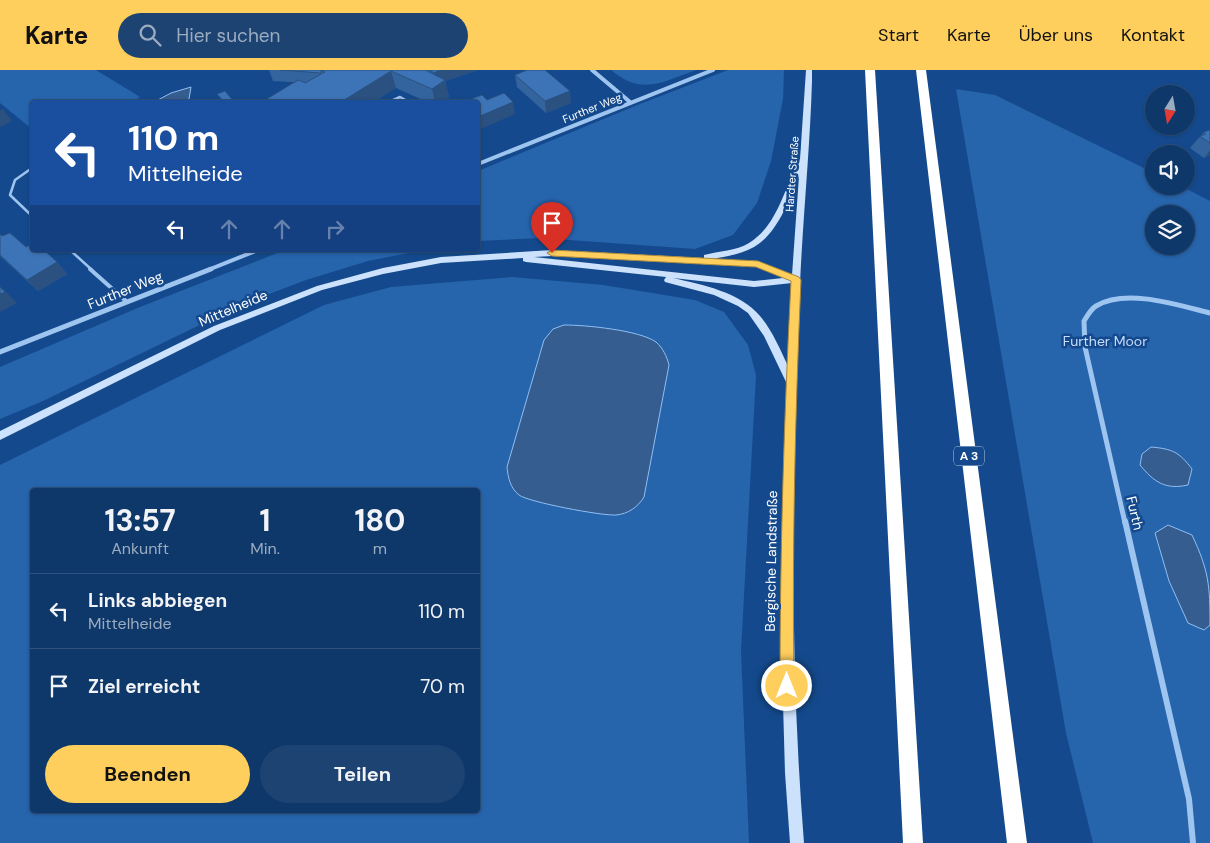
<!DOCTYPE html>
<html lang="de">
<meta charset="utf-8">
<style>
body{margin:0;font-family:"DM Sans",sans-serif;background:#1d4372;color:#f1f3f6;height:100vh;display:flex;flex-direction:column;font-size:19px;white-space:nowrap}
*{box-sizing:border-box;margin:0}
p{font-size:16px;color:#9bacc1}
.icon{flex:none;width:28px;height:28px;fill:none;stroke:currentColor;stroke-width:2;stroke-linecap:round;stroke-linejoin:round}
.map{position:relative;flex:1;overflow:hidden}
.panel{position:absolute;left:30px;top:418px;width:450px;height:325px;display:flex;flex-direction:column;background:#0f386a;border-radius:5px;box-shadow:0 1px 4px #0004,0 0 0 1px #2f527e}
.panel>*{flex:none}
.guide{position:absolute;left:30px;top:30px;width:450px;height:152px;border-radius:5px;box-shadow:0 1px 4px #0004,0 0 0 1px #2f527e;background:#1a4fa0;color:#fff;overflow:hidden}
.needle{width:32px;rotate:191deg}
.controls{position:absolute;left:1145px;top:15px;display:grid;gap:10px}
.controls a{display:grid;place-items:center;width:50px;height:50px;border-radius:50%;background:#0f386a;box-shadow:0 1px 4px #0004,0 0 0 1px #2f527e;font-size:25px}
.pin{position:absolute;display:grid;place-items:center;width:42px;height:42px;color:#fff;margin:-51px -21px;border-radius:50% 50% 50% 0;rotate:-45deg;box-shadow:0 0 5px #0007}
.pin .icon{rotate:45deg}
.me{position:absolute;width:55px;margin:-28px;rotate:0deg;stroke-linejoin:round;filter:drop-shadow(0 0 4px #0008)}
.turn{display:flex;align-items:center;gap:18px;height:105px;padding:0 15px;font-size:22px}
.turn .icon{width:65px;height:65px;stroke-width:2.5}
.turn b{display:block;font-size:35px;line-height:42px}
.lanes{display:flex;align-items:center;height:48px;padding:0 15px;background:#0003;justify-content:center;gap:25px;direction:ltr}
.lanes .off{opacity:.35}
.eta{display:flex;justify-content:space-evenly;align-items:center;height:85px;text-align:center}
.eta b{font-size:30px;font-weight:700;line-height:35px}
.primary-button{display:flex;gap:10px;margin-top:auto;padding:10px 15px}
.primary-button a{flex:1;height:58px;border-radius:30px;background:#ffcf5e;color:#111;font-size:20px;font-weight:700;line-height:58px;text-align:center}
.primary-button a+a{background:#1d4372;color:#f1f3f6}
ul{padding:0;list-style:none}
li{display:flex;align-items:center;gap:15px;height:75px;padding:0 15px;border-top:1px solid #2f527e}
li div{flex:1}
li b{display:block;font-size:19px}
li em{font-style:normal}
header{display:flex;align-items:center;gap:30px;box-sizing:border-box;height:70px;padding:0 25px;background:#ffcf5e;color:#111}
header strong{font-size:24px}
nav{display:flex;gap:28px;margin-inline-start:auto;font-size:18px}
.search{width:350px;height:45px;background:#1d4372;display:flex;align-items:center;gap:12px;box-sizing:border-box;padding:0 18px;border-radius:28px;color:#9bacc1;font-size:19px}
.map>svg:first-child{display:block}
</style>
<header>
<strong>Karte</strong>
<div class="search"><svg class="icon" aria-label="search" viewBox="0 0 24 24"><circle cx="10" cy="10" r="6"/><path d="M15 15l6 6"/></svg>Hier suchen</div>
<nav><a>Start</a><a>Karte</a><a>Über uns</a><a>Kontakt</a></nav>
</header>
<div class="map">
<svg width="1210" height="773" viewBox="0 0 1210 773">
<rect width="100%" height="100%" fill="#144a8d"/>
<path fill="#2664ac" fill-rule="evenodd" d="M0,0H96L140,27L132,32H32V59L0,33Z
M611,0H696C662,12 642,26 611,0Z
M728,0H784L783,29L771,91L757,133L733,165L695,179L541,168L478,171V101L635,36Z
M956,19L995,25L1154,103V116H1181L1210,131V773H1093L1066,663ZM1154,144H1186V176H1154Z
M285,180H424L368,191L306,210L243,234L43,331L0,349V297L140,237Z
M512,207L603,215L695,230L724,242L748,275L756,305L741,581L749,773H0V395L324,235L391,217ZM32,420H478V740H32Z"/>
<path fill="#365d8f" stroke="#90bff3" d="M191,17L189,29L182,32H154L171,23Z
M564,255C585,255 639,260 656,272C663,278 667,287 669,295L644,427C638,437 628,444 616,445C602,446 528,432 519,425C510,418 508,407 507,397L544,270L553,259Z
M1151,377C1173,379 1179,382 1192,399L1188,415C1165,420 1154,412 1140,395L1142,384Z
M1168,455L1192,465C1209,501 1210,516 1210,555L1204,560L1188,553L1169,511L1155,463Z"/>
<g fill="none" stroke-linecap="round" stroke-linejoin="round">
<path stroke="#9ec4f0" stroke-width="2.5" d="M389,32L400,27L409,32
M32,98L15,110L10,125L32,146
M70,180L92,200"/>
<path stroke="#9ec4f0" stroke-width="4" d="M90,199L126,231"/>
<path stroke="#9ec4f0" stroke-width="4" d="M592,0L630,32
M478,94L713,0
M208,200L258,180"/>
<path stroke="#9ec4f0" stroke-width="5" d="M0,282L211,199
M1125,453L1085,277L1084,251C1087,246 1091,239 1096,236C1126,218 1178,235 1210,243"/>
<path stroke="#9ec4f0" stroke-width="6" d="M1125,451L1189,729L1193,773"/>
<path fill="#cce1fb" fill-rule="evenodd" d="M806,0H812V11C810,78 803,146 800,214C792,401 789,586 804,773H790L785,703L781,563L783,423L787,314L764,266L748,243L738,236L714,225L665,212L664,210L666,207L526,192L523,191V188L441,193L383,204L322,220L220,260L0,370V361L214,256L317,216L383,198L441,187L552,180L704,188V185C719,181 736,181 749,173C776,157 786,118 797,91L800,89ZM799,106L792,205L758,191L713,189C727,186 742,184 754,177C778,163 789,130 799,106ZM552,186L757,197L783,208L754,211L534,187ZM673,208L754,217L792,213L788,296C780,279 772,260 760,246C740,222 703,215 673,208Z"/>
<path fill="#fff" fill-rule="evenodd" d="M865,0H875L923,773H903Z
M916,0H926L1027,773H1007Z"/>
</g>
<path fill="#34649d" d="M269,0H478L445,11L449,27L441,32H427L396,18L273,11Z
M515,5L571,33L546,43L517,17Z
M1210,60V85L1204,88L1190,78L1204,62Z
M0,164L2,166L57,192L67,204L38,221L0,186Z"/>
<path fill="#2b5180" d="M441,0H478L445,11L449,27L441,32H435L432,19L436,14L434,3Z
M391,1L396,18L374,32H341Z
M570,21L571,33L546,43L545,31Z
M513,32L515,44L478,60V47Z
M3,39L12,51L0,57V40Z
M1210,80V85L1204,88Z
M57,192L67,204L38,221L27,210Z
M0,216L17,233L0,242Z"/>
<path fill="#3d74b7" stroke="#2b5180" d="M280,0H321V2L320,3Z
M321,0H425L445,10L432,19L391,1L341,32H262L293,13L299,10L305,13L325,2Z
M429,0H441L434,3Z
M527,0H545L570,21L545,31L515,5Z
M225,21L234,32H224L217,24Z
M504,23L513,32L478,47V32H450L460,29L463,32L482,25L487,30Z
M1210,60V73L1200,66L1206,64L1204,62Z
M10,163L26,177L32,174V180H44L57,192L27,210L0,185V164L2,166Z
M0,217L5,222L0,224Z"/>
<path fill="#ffcf5e" stroke="#a6873d" d="M552,180L758,191L799,207L801,210C795,345 792,481 794,616L792,621L787,623L782,621L780,616C780,481 784,346 791,211L756,197L552,186L547,183Z"/>
<g text-anchor="middle" stroke-width="5" stroke-linejoin="round" paint-order="stroke">
<g font-size="11" fill="#fff" stroke="#144a8d">
<text transform="translate(592 38) rotate(-22)" y="4">Further Weg</text>
<text transform="translate(792 104) rotate(-86)" y="4">Hardter Straße</text>
</g>
<rect fill="#144a8d" stroke="#b8c9dd" stroke-width="1" x="954" y="376.5" width="30" height="19" rx="4"/>
<g font-size="12" font-weight="bold" fill="#fff">
<text x="969" y="390">A 3</text>
</g>
<g font-size="14" fill="#fff" stroke="#144a8d">
<text transform="translate(125 220) rotate(-22)" y="5">Further Weg</text>
<text transform="translate(233 238) rotate(-23)" y="5">Mittelheide</text>
<text transform="translate(1135 443) rotate(77)" y="5">Furth</text>
<text transform="translate(771 491) rotate(-89)" y="5">Bergische Landstraße</text>
</g>
<g font-size="14" fill="#c5defc" stroke="#144a8d">
<text x="1105" y="276">Further Moor</text>
</g>
</g>
</svg>
<div class="controls">
<a><svg class="needle" viewBox="-14 -14 28 28"><path d="M0-13l5 13h-10z" fill="#e53935"/><path d="M0 13l5-13h-10z" fill="#9bacc1"/></svg></a>
<a><svg class="icon" aria-label="sound" viewBox="0 0 24 24"><path d="M4 9h4l5-4v14l-5-4H4zM17 9q2 3 0 6"/></svg></a>
<a><svg class="icon" aria-label="layers" viewBox="0 0 24 24"><path d="M12 4l9 5-9 5-9-5zM3 14l9 5 9-5"/></svg></a>
</div>
<div class="pin" style="left:552px;top:183px;background:#d93025"><svg class="icon" aria-label="arrive" viewBox="0 0 24 24"><path d="M6 21V4h12l-3 4 3 4H6"/></svg></div>
<svg class="me" style="left:787px;top:616px" viewBox="-20 -20 40 40"><circle r="17" fill="#ffcf5e" stroke="#fff" stroke-width="3"/><path d="M0-11L8 9 0 5-8 9z" fill="#fff"/></svg>
<div class="guide">
<div class="turn"><svg class="icon" aria-label="left" viewBox="0 0 24 24"><path d="M17 20v-9H6M10 6l-5 5 5 5"/></svg><div><b>110 m</b>Mittelheide</div></div>
<div class="lanes"><svg class="icon" aria-label="left" viewBox="0 0 24 24"><path d="M17 20v-9H6M10 6l-5 5 5 5"/></svg><svg class="icon off" aria-label="ahead" viewBox="0 0 24 24"><path d="M12 20V5M6 11l6-6 6 6"/></svg><svg class="icon off" aria-label="ahead" viewBox="0 0 24 24"><path d="M12 20V5M6 11l6-6 6 6"/></svg><svg class="icon off" aria-label="right" viewBox="0 0 24 24"><path d="M7 20v-9h11M14 6l5 5-5 5"/></svg></div>
</div>
<section class="panel">
<div class="eta">
<div><b>13:57</b><p>Ankunft</p></div>
<div><b>1</b><p>Min.</p></div>
<div><b>180</b><p>m</p></div>
</div>
<ul>
<li><svg class="icon" aria-label="left" viewBox="0 0 24 24"><path d="M17 20v-9H6M10 6l-5 5 5 5"/></svg><div><b>Links abbiegen</b><p>Mittelheide</p></div><em>110 m</em></li>
<li><svg class="icon" aria-label="arrive" viewBox="0 0 24 24"><path d="M6 21V4h12l-3 4 3 4H6"/></svg><div><b>Ziel erreicht</b></div><em>70 m</em></li>
</ul>
<div class="primary-button"><a>Beenden</a><a>Teilen</a></div>
</section>
</div>
